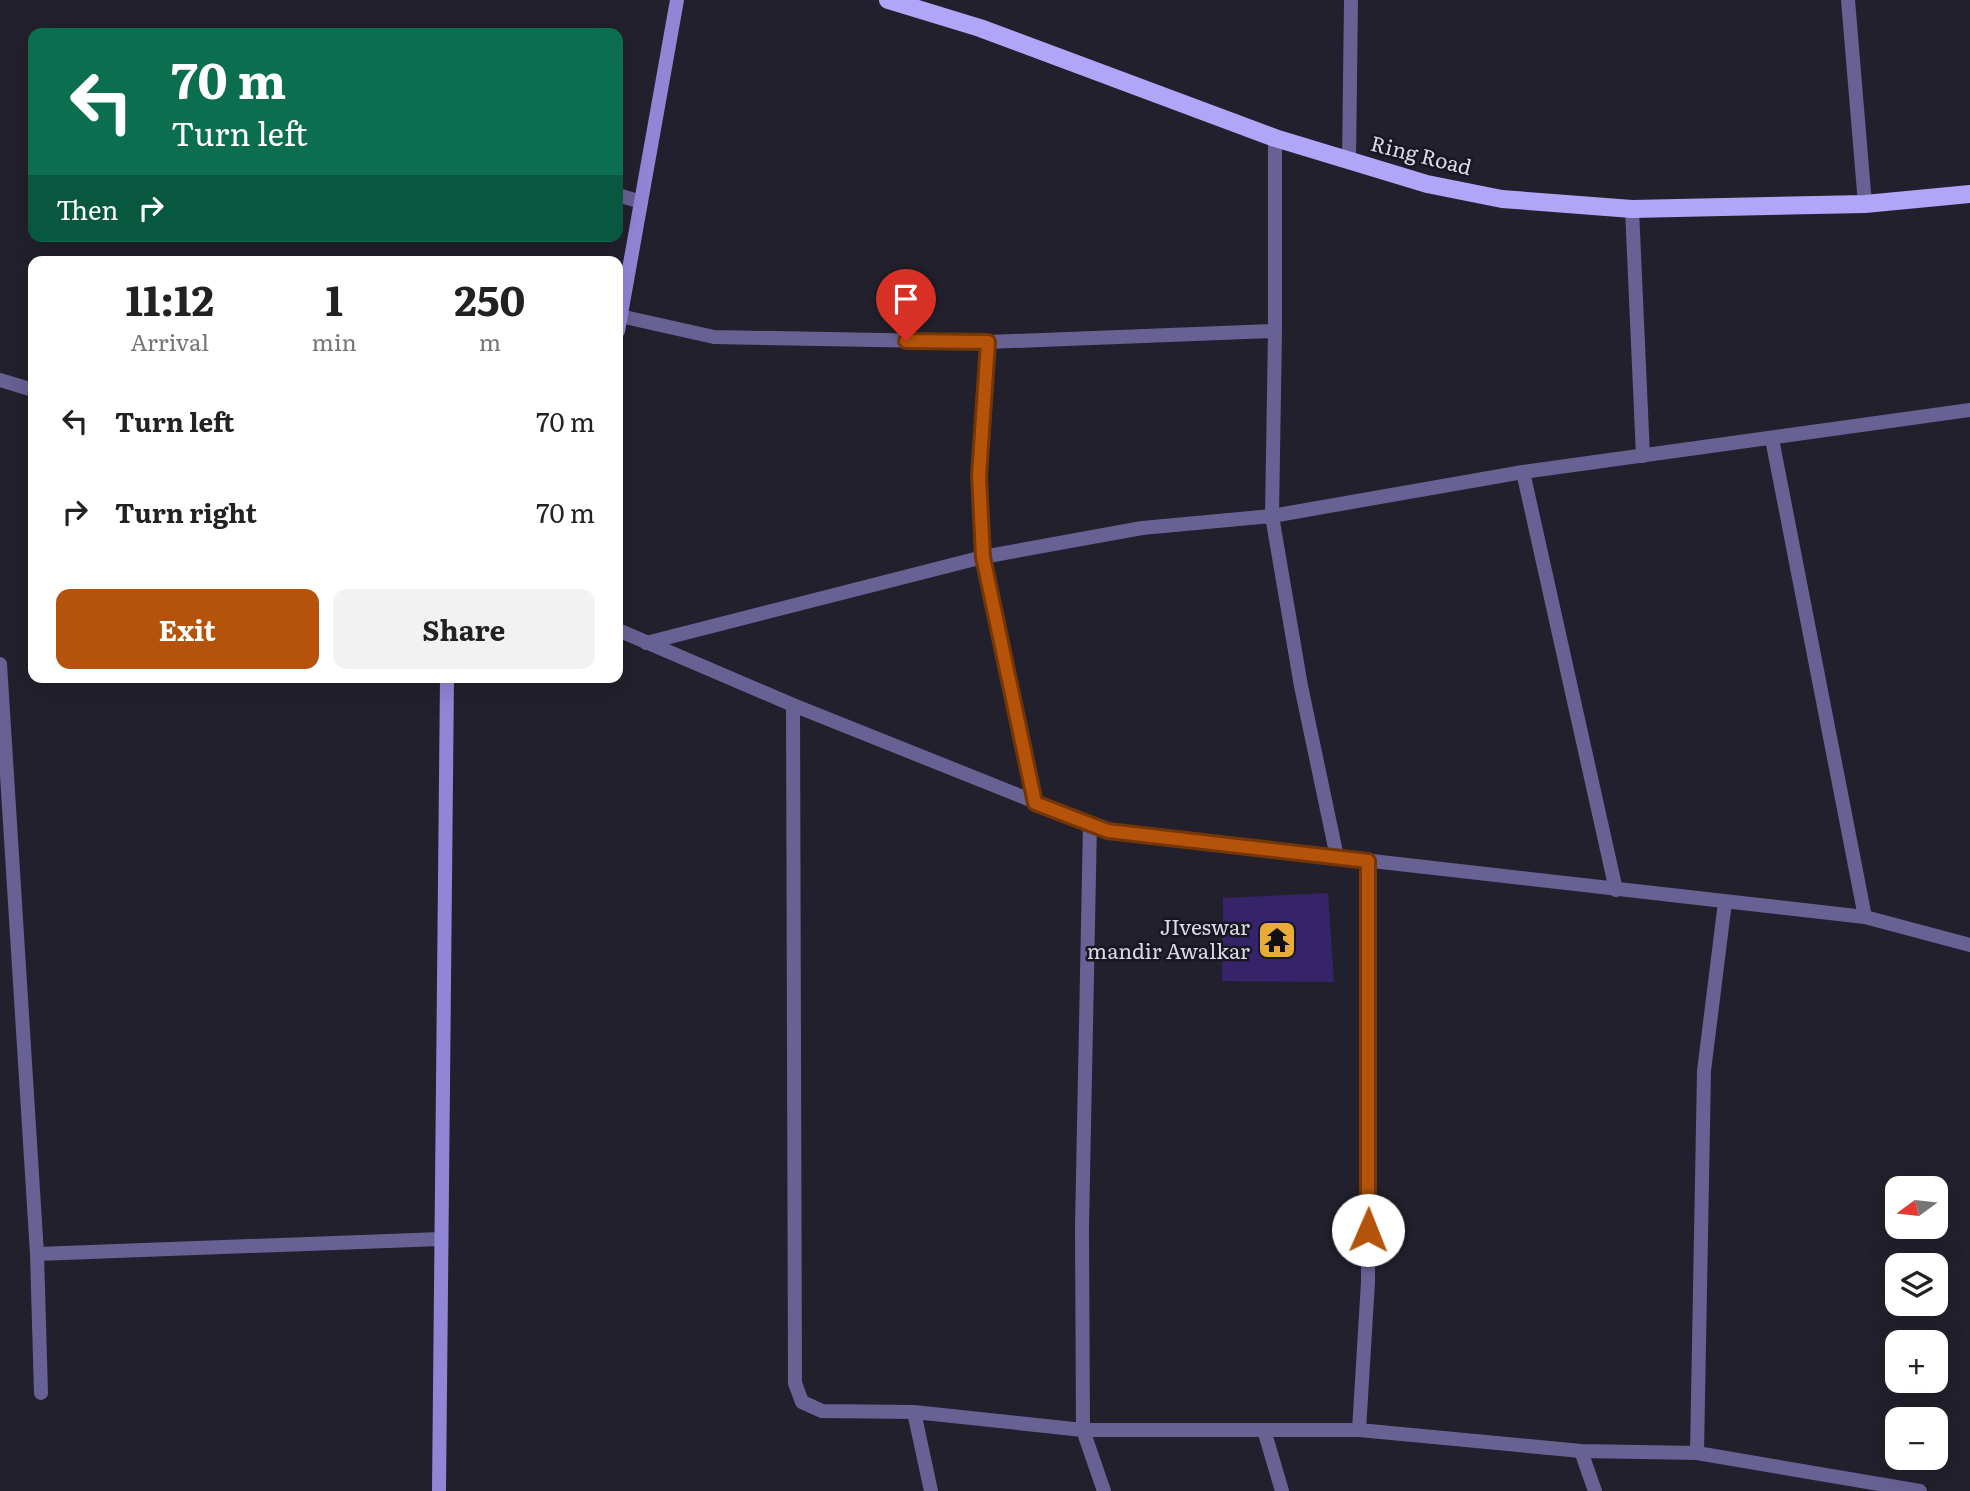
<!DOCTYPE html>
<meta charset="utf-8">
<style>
body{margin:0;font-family:Literata,serif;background:#f2f2f2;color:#222;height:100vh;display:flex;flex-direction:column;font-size:26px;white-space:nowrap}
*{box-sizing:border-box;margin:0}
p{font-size:23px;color:#767676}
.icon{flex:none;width:38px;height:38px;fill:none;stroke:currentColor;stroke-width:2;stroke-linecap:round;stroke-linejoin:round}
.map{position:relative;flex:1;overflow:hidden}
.sheet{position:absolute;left:28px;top:256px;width:595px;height:427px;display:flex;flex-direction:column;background:#fff;border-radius:14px;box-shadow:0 7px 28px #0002}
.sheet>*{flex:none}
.guide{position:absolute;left:28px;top:28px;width:595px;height:214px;border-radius:14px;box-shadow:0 7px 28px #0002;background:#0b6e4f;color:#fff;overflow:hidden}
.needle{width:46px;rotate:255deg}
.fabs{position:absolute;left:1885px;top:1176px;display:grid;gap:14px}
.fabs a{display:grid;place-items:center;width:63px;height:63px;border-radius:14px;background:#fff;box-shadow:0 7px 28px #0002;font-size:35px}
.pin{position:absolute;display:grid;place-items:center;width:60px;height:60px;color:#fff;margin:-72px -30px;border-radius:50% 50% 50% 0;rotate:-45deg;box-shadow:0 0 7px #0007}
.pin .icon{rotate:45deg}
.me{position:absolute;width:77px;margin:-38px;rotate:1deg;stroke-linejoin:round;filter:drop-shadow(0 0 5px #0008)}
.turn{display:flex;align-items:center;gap:24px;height:147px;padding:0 28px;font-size:32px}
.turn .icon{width:91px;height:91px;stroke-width:2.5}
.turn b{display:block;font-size:49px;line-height:60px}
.then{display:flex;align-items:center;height:66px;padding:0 28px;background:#0003;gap:14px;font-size:26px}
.eta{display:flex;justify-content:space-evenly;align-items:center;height:119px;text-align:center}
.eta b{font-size:42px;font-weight:700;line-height:49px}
.action{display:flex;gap:14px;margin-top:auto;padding:14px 28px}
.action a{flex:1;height:80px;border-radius:14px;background:#b45309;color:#fff;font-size:28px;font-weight:700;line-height:80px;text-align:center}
.action a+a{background:#f2f2f2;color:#222}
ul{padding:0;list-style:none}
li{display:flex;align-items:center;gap:21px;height:91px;padding:0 28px}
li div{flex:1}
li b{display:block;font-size:26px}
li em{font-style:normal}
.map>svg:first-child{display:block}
</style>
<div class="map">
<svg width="1970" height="1491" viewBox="0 0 1970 1491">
<rect width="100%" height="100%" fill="#21202c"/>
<path fill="#352469" d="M1328,893L1334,982L1222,981L1223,898Z"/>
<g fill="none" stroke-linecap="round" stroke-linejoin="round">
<path stroke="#686194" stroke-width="14" d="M1848,0L1865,204
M1349,161L1351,0
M618,195L641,202
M1632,209L1643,456
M620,316L714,337L988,342L1275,331L1272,516L1301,686L1337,857
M1275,331V138
M988,342L979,476L983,557L1035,803
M0,380L33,390
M1772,439L1865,917
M1523,472L1970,410
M618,630L793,705L1108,831L1865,917L1970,945
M646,643L983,557L1142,528L1272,516L1523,472L1616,890
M0,664L37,1254L41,1393
M793,705L795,1383L802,1402L822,1411L914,1412L1083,1430H1264
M1090,823L1082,1227L1083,1430L1104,1491
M37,1254L441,1239
M914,1412L931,1491
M1359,1430L1368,1282V861
M1581,1451L1595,1491
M1697,1453L1704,1071L1725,902
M1282,1491L1264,1430H1359L1581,1451L1697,1453L1920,1491"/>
<path stroke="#9185d6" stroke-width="14" d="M618,331L677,0
M439,1491L447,677"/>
<path stroke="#b1a5f9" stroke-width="18" d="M888,0L980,28L1275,138L1427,184L1502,199L1632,209L1865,204L1970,194"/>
</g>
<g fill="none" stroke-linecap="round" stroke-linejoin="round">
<defs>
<path id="route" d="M906,341L988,342L979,476L983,557L1035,803L1108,831L1368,861V1230"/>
</defs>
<use href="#route" stroke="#753606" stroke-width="18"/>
<use href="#route" stroke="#b45309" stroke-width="12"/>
</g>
<defs>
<symbol id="temple-square" viewBox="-11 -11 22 22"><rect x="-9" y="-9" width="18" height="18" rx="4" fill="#e8ab37" stroke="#181622"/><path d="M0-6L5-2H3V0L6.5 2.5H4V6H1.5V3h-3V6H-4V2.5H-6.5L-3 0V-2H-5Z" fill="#111"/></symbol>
</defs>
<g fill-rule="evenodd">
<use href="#temple-square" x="1255" y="918" width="44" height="44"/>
</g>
<g text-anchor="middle" stroke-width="5" stroke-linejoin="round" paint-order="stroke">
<g font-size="21" fill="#dadae3" stroke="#181622">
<text transform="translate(1421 156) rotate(14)" y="7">Ring Road</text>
</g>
<g font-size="21" fill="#dadae3" stroke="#181622" text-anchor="end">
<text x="1250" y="935">JIveswar<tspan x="1250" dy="24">mandir Awalkar</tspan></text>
</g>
</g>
</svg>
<div class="fabs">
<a><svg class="needle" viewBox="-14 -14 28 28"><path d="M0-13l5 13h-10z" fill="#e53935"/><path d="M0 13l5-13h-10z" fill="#767676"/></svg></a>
<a><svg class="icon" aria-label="layers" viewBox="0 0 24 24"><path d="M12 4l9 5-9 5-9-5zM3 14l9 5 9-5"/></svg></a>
<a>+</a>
<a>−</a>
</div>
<div class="pin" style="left:906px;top:341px;background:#d93025"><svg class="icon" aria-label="arrive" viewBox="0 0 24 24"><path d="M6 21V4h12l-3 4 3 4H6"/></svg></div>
<svg class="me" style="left:1368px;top:1230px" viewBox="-20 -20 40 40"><circle r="19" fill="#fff"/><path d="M0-13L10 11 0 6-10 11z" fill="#b45309"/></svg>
<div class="guide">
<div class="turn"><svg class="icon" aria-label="left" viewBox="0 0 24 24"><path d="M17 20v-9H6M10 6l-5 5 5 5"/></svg><div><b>70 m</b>Turn left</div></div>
<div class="then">Then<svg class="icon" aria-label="right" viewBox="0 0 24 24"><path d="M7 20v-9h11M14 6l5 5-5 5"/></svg></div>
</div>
<section class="sheet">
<div class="eta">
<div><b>11:12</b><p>Arrival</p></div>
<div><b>1</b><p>min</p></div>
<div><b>250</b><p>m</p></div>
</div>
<ul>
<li><svg class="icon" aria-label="left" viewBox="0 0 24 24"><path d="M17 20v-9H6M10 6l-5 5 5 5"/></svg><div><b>Turn left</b></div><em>70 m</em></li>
<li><svg class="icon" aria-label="right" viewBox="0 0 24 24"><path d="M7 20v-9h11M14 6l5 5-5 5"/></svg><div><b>Turn right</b></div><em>70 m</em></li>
</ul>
<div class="action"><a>Exit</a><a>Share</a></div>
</section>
</div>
